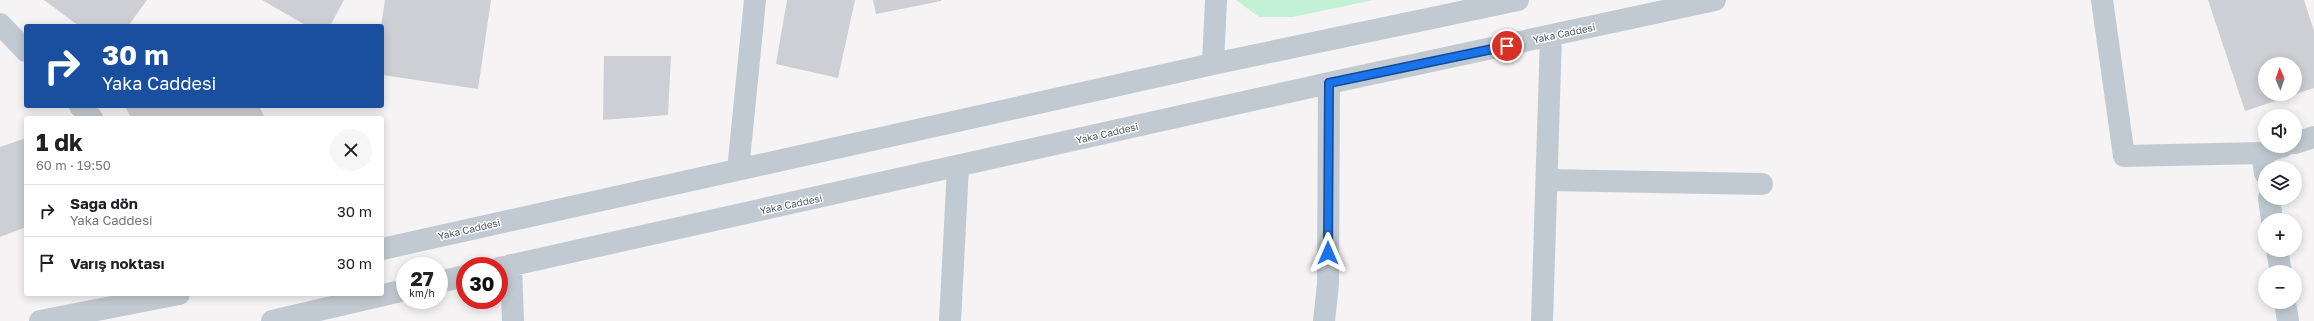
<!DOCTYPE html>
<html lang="tr">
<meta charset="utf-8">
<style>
body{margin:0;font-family:"Golos Text",sans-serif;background:#f6f6f6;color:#202124;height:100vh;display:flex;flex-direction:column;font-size:15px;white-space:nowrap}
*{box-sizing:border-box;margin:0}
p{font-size:13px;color:#757577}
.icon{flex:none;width:22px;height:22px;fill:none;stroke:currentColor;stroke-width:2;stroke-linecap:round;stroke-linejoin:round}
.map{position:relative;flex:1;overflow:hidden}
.side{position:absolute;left:24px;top:116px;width:360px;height:180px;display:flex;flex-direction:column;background:#fff;border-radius:4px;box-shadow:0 2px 10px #0003}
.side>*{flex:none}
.top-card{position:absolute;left:24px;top:24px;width:360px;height:84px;border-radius:4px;box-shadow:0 2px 10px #0003;background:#1a4fa0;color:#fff;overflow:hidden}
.needle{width:26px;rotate:358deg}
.buttons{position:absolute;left:2258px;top:57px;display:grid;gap:8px}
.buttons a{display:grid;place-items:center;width:44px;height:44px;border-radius:50%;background:#fff;box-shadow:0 2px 10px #0003;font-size:20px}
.speed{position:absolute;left:396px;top:257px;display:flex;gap:8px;font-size:20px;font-weight:700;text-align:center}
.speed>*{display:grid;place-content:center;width:52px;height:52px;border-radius:50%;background:#fff;box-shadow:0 2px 10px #0003;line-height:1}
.speed small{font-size:10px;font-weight:400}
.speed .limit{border:6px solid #d22;background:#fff;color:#111}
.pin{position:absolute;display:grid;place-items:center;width:34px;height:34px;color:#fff;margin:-17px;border:2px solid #fff;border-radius:50%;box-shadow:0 1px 4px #0007}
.me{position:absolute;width:44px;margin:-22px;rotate:0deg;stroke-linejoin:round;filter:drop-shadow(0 0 3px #0008)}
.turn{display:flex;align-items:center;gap:14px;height:84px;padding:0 12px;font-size:18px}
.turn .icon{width:52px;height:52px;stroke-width:2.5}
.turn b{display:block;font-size:28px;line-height:34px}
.round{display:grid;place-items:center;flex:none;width:42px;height:42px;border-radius:21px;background:#f6f6f6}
.overview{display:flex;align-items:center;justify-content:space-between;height:68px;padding:0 12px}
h1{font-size:24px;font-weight:700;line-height:30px}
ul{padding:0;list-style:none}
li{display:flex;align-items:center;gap:12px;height:52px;padding:0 12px;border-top:1px solid #e0e0e0}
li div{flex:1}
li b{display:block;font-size:15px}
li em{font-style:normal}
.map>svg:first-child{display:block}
</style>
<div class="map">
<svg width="2314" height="321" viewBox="0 0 2314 321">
<rect width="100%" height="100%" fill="#f5f3f3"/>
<path fill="#c3f1d5" d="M1236,0H1373L1293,17H1259Z"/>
<path fill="#cdcfd5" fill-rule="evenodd" d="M44,0H147L128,26H79Z
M262,0H344L330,26H307Z
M385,0H491L478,89L382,75L381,26Z
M787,0H855L838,78L776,64Z
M873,0H941V1L876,14Z
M2208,0H2304L2314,31V88L2245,111ZM2265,64H2295V94H2265Z
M604,56H671L668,115L603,120Z
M125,106H259L265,118H131Z
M26,138V227L0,237V147Z"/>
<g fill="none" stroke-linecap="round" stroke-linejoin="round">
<path stroke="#c1cad2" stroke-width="22" d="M2102,0L2124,156L2262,153L2284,146
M0,24L26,51
M1213,64L1216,0
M80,106L92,118
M2295,143L2314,137
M2262,153L2265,173
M738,170L755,0
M1547,180L1762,184
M2269,198L2272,220
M382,249L1213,64L1518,0
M2277,250L2281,272
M511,265L513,321
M499,268L1329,83L1715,0
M439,282L465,276
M2285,302L2288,321
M40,321L179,294
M272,321L405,290
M950,321L958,167
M1324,321L1328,284L1329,83
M1542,321L1551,36"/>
</g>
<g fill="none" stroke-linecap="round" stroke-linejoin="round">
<defs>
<path id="route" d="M1328,253L1329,83L1507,46"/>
</defs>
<use href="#route" stroke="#114b97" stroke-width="10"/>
<use href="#route" stroke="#1a73e8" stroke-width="7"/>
</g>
<g text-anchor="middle" stroke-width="3" stroke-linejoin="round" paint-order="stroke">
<g font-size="10" fill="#4a5661" stroke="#fff">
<text transform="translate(1564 33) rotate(-12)" y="4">Yaka Caddesi</text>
<text transform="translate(1107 133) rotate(-13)" y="4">Yaka Caddesi</text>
<text transform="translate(791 204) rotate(-12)" y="4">Yaka Caddesi</text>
<text transform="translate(469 229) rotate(-13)" y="4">Yaka Caddesi</text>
</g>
</g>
</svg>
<div class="buttons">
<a><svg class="needle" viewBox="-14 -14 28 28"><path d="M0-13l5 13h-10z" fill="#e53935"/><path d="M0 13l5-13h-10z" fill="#757577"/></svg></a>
<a><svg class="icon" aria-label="sound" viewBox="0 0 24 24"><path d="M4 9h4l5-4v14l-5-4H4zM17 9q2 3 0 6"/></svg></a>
<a><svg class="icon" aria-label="layers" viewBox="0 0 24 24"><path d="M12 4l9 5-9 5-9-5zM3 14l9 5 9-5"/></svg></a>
<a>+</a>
<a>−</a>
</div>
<div class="speed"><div>27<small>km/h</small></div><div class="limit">30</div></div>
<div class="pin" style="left:1507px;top:46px;background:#d93025"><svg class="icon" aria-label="arrive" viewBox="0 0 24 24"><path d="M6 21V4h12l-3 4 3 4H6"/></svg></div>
<svg class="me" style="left:1328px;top:253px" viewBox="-20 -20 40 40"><path d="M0-17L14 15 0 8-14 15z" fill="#1a73e8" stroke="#fff" stroke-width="4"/></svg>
<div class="top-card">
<div class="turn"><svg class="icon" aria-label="right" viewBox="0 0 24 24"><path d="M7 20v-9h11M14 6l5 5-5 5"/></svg><div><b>30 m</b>Yaka Caddesi</div></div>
</div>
<section class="side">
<div class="overview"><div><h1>1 dk</h1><p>60 m · 19:50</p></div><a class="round"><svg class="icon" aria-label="close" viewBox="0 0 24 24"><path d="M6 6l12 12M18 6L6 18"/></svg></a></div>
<ul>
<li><svg class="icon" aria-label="right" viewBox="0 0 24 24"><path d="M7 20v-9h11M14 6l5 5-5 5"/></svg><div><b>Sağa dön</b><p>Yaka Caddesi</p></div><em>30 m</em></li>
<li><svg class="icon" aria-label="arrive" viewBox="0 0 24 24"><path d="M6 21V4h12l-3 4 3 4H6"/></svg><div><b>Varış noktası</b></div><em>30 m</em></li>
</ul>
</section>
</div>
